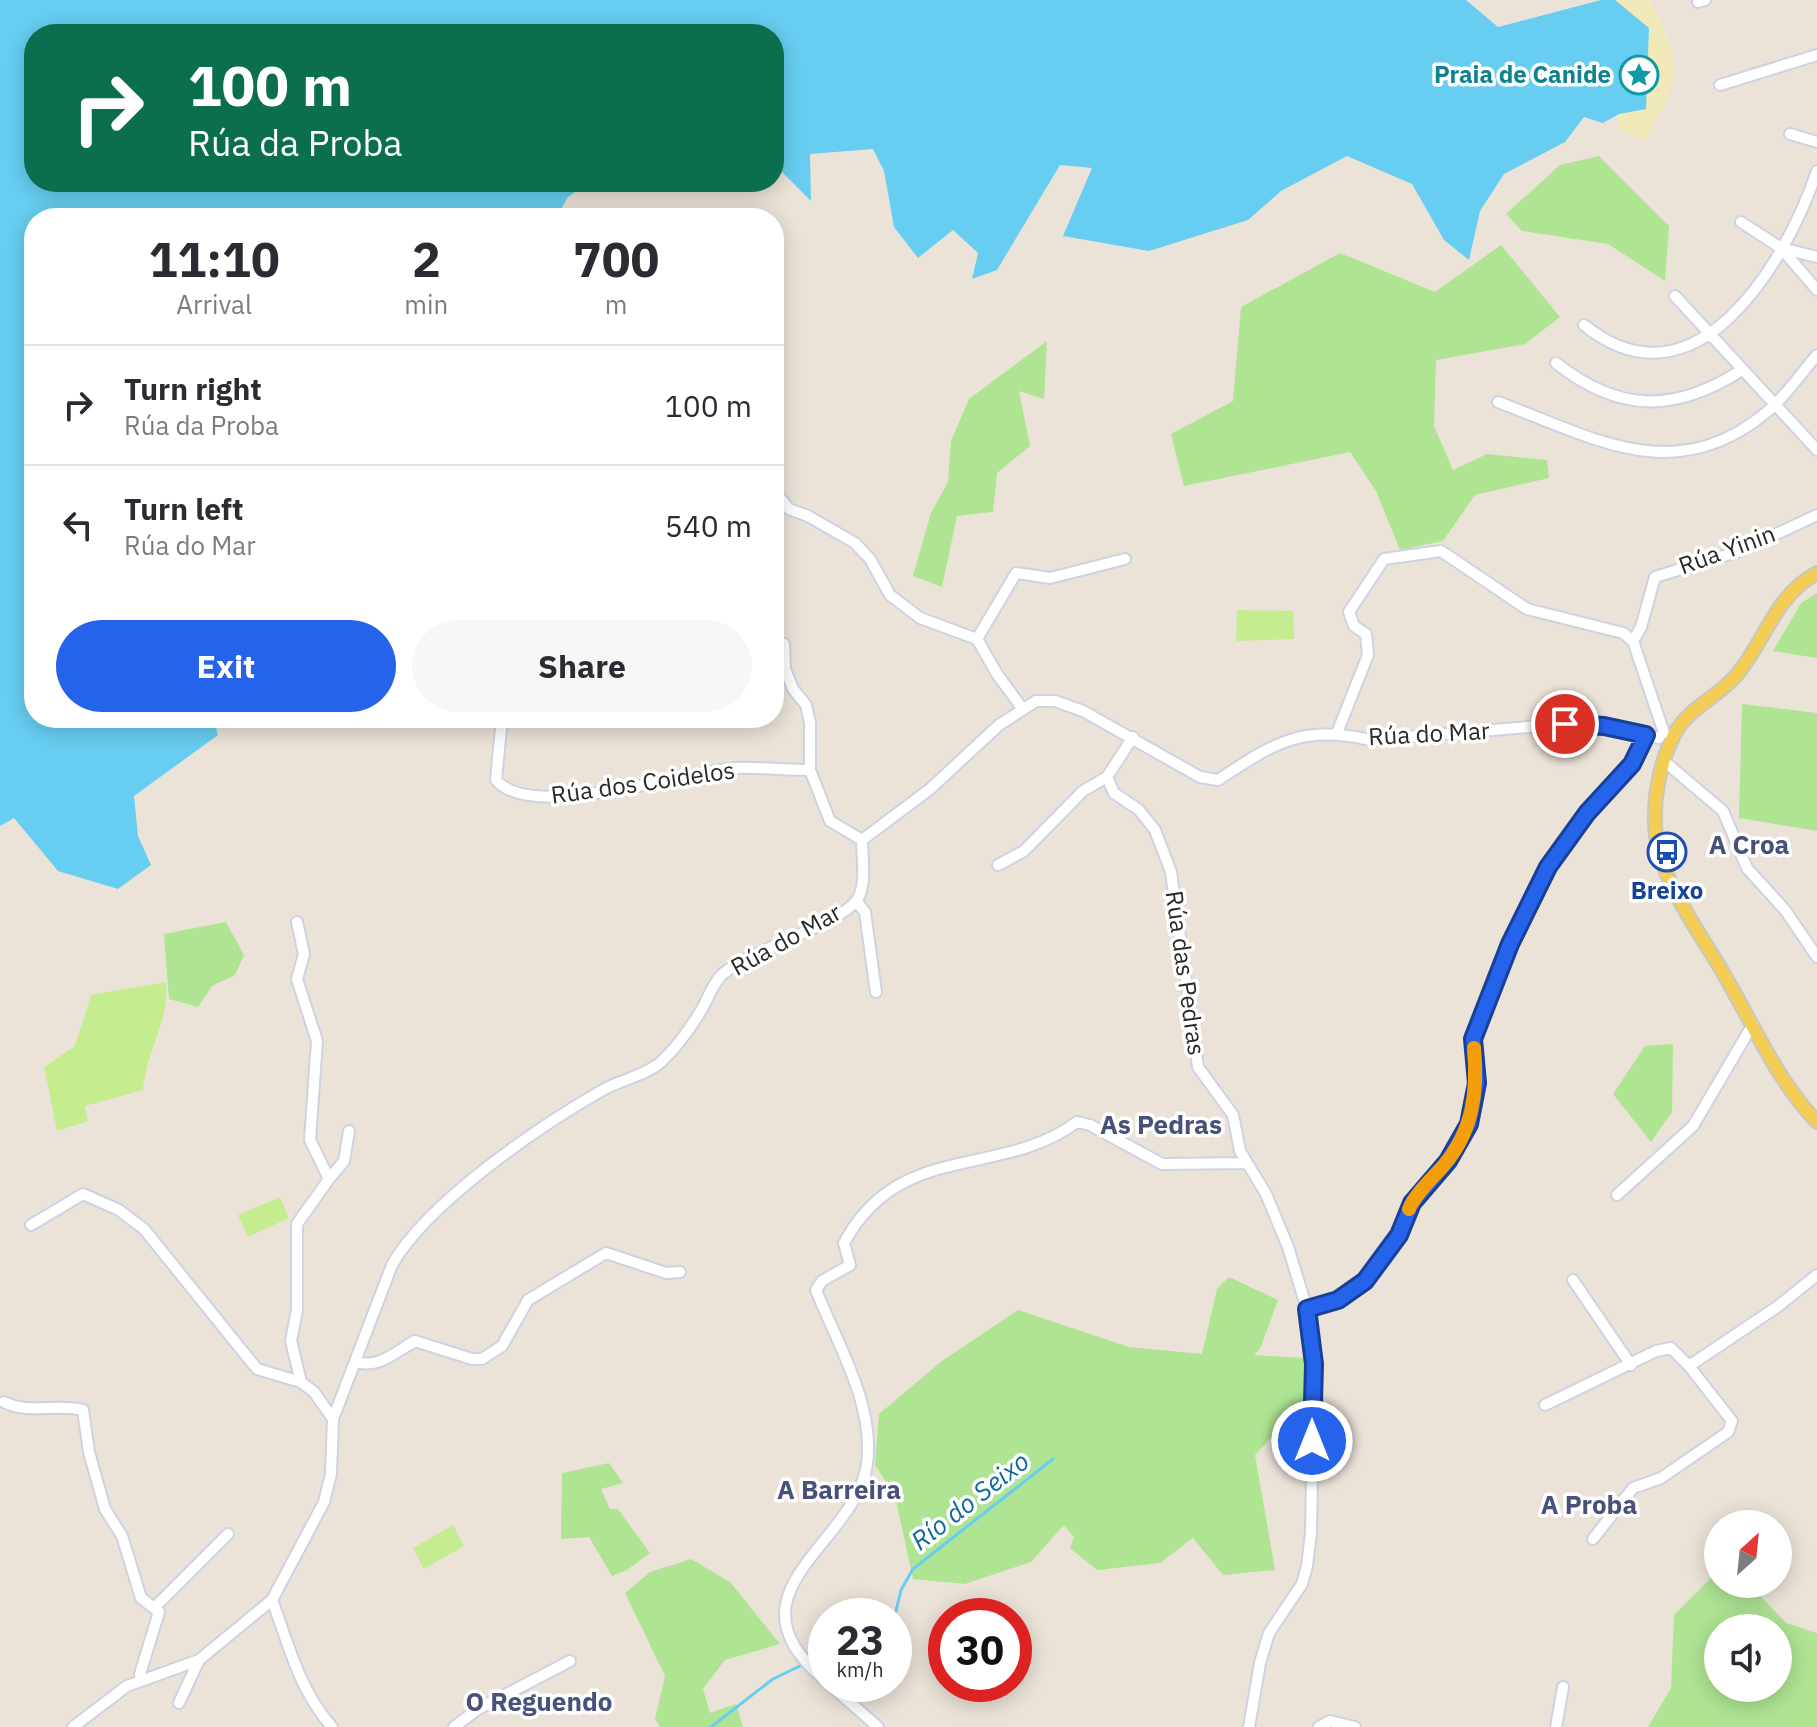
<!DOCTYPE html>
<meta charset="utf-8">
<style>
body{margin:0;font-family:"IBM Plex Sans",sans-serif;background:#f7f7f7;color:#2b2b33;height:100vh;display:flex;flex-direction:column;font-size:30px;white-space:nowrap}
*{box-sizing:border-box;margin:0}
p{font-size:26px;color:#7c7c81}
.icon{flex:none;width:44px;height:44px;fill:none;stroke:currentColor;stroke-width:2;stroke-linecap:round;stroke-linejoin:round}
.map{position:relative;flex:1;overflow:hidden}
.side{position:absolute;left:24px;top:208px;width:760px;height:520px;display:flex;flex-direction:column;background:#fff;border-radius:32px;box-shadow:0 4px 20px #0003}
.side>*{flex:none}
.top-card{position:absolute;left:24px;top:24px;width:760px;height:168px;border-radius:32px;box-shadow:0 4px 20px #0003;background:#0b6e4f;color:#fff;overflow:hidden}
.needle{width:52px;rotate:27deg}
.tools{position:absolute;left:1704px;top:1510px;display:grid;gap:16px}
.tools a{display:grid;place-items:center;width:88px;height:88px;border-radius:50%;background:#fff;box-shadow:0 4px 20px #0003;font-size:40px}
.speed{position:absolute;left:808px;top:1598px;display:flex;gap:16px;font-size:40px;font-weight:700;text-align:center}
.speed>*{display:grid;place-content:center;width:104px;height:104px;border-radius:50%;background:#fff;box-shadow:0 4px 20px #0003;line-height:1}
.speed small{font-size:20px;font-weight:400}
.speed .limit{border:12px solid #d22;background:#fff;color:#111}
.pin{position:absolute;display:grid;place-items:center;width:68px;height:68px;color:#fff;margin:-34px;border:4px solid #fff;border-radius:50%;box-shadow:0 2px 8px #0007}
.me{position:absolute;width:88px;margin:-44px;rotate:0deg;stroke-linejoin:round;filter:drop-shadow(0 0 6px #0008)}
.turn{display:flex;align-items:center;gap:28px;height:168px;padding:0 32px;font-size:36px}
.turn .icon{width:104px;height:104px;stroke-width:2.5}
.turn b{display:block;font-size:56px;line-height:68px}
.eta{display:flex;justify-content:space-evenly;align-items:center;height:136px;text-align:center}
.eta b{font-size:48px;font-weight:700;line-height:56px}
.button{display:flex;gap:16px;margin-top:auto;padding:16px 32px}
.button a{flex:1;height:92px;border-radius:48px;background:#2563eb;color:#fff;font-size:32px;font-weight:700;line-height:92px;text-align:center}
.button a+a{background:#f7f7f7;color:#2b2b33}
ul{padding:0;list-style:none}
li{display:flex;align-items:center;gap:24px;height:120px;padding:0 32px;border-top:2px solid #e1e1e2}
li div{flex:1}
li b{display:block;font-size:30px}
li em{font-style:normal}
.map>svg:first-child{display:block}
</style>
<div class="map">
<svg width="1817" height="1727" viewBox="0 0 1817 1727">
<rect width="100%" height="100%" fill="#ebe3d8"/>
<path fill="#afe493" fill-rule="evenodd" d="M1599,156L1669,226L1665,281L1608,244L1522,231L1506,214L1560,165Z
M1501,245L1560,317L1525,344L1436,360L1434,426L1453,470L1487,454L1547,460L1549,478L1475,495L1443,541L1400,550L1376,491L1350,452L1184,486L1171,434L1233,401L1241,307L1340,253L1435,292Z
M1047,341L1044,399L1019,391L1030,446L997,473L993,512L957,516L942,587L913,576L931,513L948,482L951,441L969,399Z
M1817,593V658L1773,651L1801,603Z
M1742,704L1817,713V831L1739,818Z
M226,922L244,955L235,975L212,986L198,1007L169,999L164,934Z
M1673,1044L1672,1112L1651,1142L1613,1094L1645,1046Z
M1229,1277L1278,1300L1260,1349L1254,1355L1304,1358L1303,1439L1274,1435L1255,1455L1275,1570L1223,1575L1193,1538L1160,1563L1097,1570L1070,1548L1074,1537L1064,1525L1031,1562L965,1584L913,1579L895,1496L875,1465L879,1414L942,1361L1018,1310L1129,1347L1202,1354L1217,1289Z
M609,1463L623,1483L601,1489L610,1509H618L650,1553L627,1570L612,1576L589,1537L561,1539L562,1473Z
M691,1559L730,1582L780,1644L725,1660L703,1689L710,1713L736,1704L743,1727H660L655,1719L665,1676L625,1593L650,1572Z
M1718,1571V1584H1749L1786,1623L1817,1633V1727H1648L1671,1688L1674,1615ZM1718,1628H1778V1688H1718Z"/>
<path fill="#f2e9ba" d="M1614,0H1649C1685,62 1680,80 1645,140L1618,130Z"/>
<path fill="#c5ec8e" d="M1237,610L1293,611L1294,639L1236,641Z
M166,982C170,1020 146,1052 143,1090L85,1106L88,1121L57,1131L44,1067L75,1046L91,995Z
M280,1197L289,1218L248,1237L238,1215Z
M453,1525L464,1546L424,1569L413,1548Z"/>
<path fill="#67cef1" d="M0,0H1466L1498,27L1601,0H1615L1649,28L1646,109L1619,114L1603,123L1584,117L1565,142L1504,174L1480,211L1469,260L1444,240L1412,184L1347,156L1281,191L1248,220L1149,251L1063,236L1092,168L1060,165L997,270L972,279L978,253L953,230L918,258L894,227L884,171L873,149L810,154L811,201L774,164V34H34V182H590L568,197L556,218H34V718H213L218,735L134,796L138,836L151,865L118,889L58,871L14,818L0,826Z"/>
<g fill="none" stroke-linecap="round" stroke-linejoin="round">
<path stroke="#67cef1" stroke-width="3" d="M894,1619L901,1590L913,1569L1053,1459
M811,1661L826,1656
M711,1727L773,1679L804,1664"/>
<defs>
<path id="minor" d="M1698,2L1705,0
M1720,85L1817,55
M1790,134L1817,142
M1741,222L1781,248L1817,290
M1781,248L1817,257
M1675,296L1817,450
M1584,325C1695,415 1785,265 1817,171
M1556,363C1619,413 1675,413 1742,370
M1498,402C1594,438 1676,489 1768,411C1786,396 1801,373 1817,355
M774,490L789,509L808,516L855,543L870,559L890,595L920,618L977,639L997,674L1022,708
M977,639L1016,573L1050,578L1125,559
M1633,641L1641,627L1655,577L1740,551L1817,515
M784,644L785,669L793,689L806,705L810,723V770L830,821L862,840
M502,718L496,780C531,822 683,772 736,768C760,767 786,770 810,770
M1337,733L1368,655L1366,634L1354,626L1349,612L1384,559L1441,551L1527,609L1623,633L1633,641L1664,733
M1665,762L1723,811L1747,868L1785,910L1817,957
M1107,777L1114,793L1139,810L1155,830L1171,872L1198,1067L1233,1115L1240,1151L1266,1194L1288,1247L1307,1309
M998,865L1024,851L1083,791L1107,777L1133,737
M856,901L865,912L876,992
M297,922L304,954L297,979L317,1041L310,1140L329,1179L297,1224V1310L291,1341L301,1382L314,1392L333,1419
M329,1179L344,1161L349,1131
M1617,1195L1693,1126L1753,1024
M31,1225L83,1194L119,1210L144,1229L257,1369L301,1382
M1573,1280L1631,1365
M355,1362C379,1369 395,1352 415,1341L472,1359H482L502,1346L528,1300L606,1253L666,1273L680,1272
M4,1402C30,1415 55,1403 83,1410L89,1452L105,1509L122,1536L141,1598L159,1612L140,1674L141,1680
M1545,1405L1656,1351L1671,1348L1689,1366L1777,1307L1817,1275
M1593,1539L1633,1488L1661,1478L1728,1432L1732,1421L1689,1366
M272,1600C289,1645 299,1690 332,1727
M154,1608L228,1534
M826,1681C718,1592 856,1545 867,1464C875,1405 837,1343 816,1290L822,1281L850,1265L844,1243C899,1140 1001,1179 1077,1122L1090,1125L1162,1164L1247,1163
M829,1684L878,1727
M179,1703L199,1660
M73,1727L127,1686L199,1660L272,1600L324,1502L331,1474L333,1419L392,1265C427,1203 538,1127 601,1091C619,1080 645,1076 661,1062C678,1046 690,1029 702,1009C708,998 714,981 724,973C754,949 841,923 857,900C867,885 862,857 862,840L930,789L999,725L1036,701H1055L1083,711L1200,777L1218,780C1276,742 1300,725 1371,740L1565,724L1604,726L1659,738
M454,1727L478,1709L570,1661
M1249,1727L1260,1663L1269,1633L1302,1584L1307,1566L1311,1533L1314,1364L1307,1309L1338,1300L1365,1281L1385,1260L1399,1235L1412,1203L1448,1161L1469,1124L1477,1083L1473,1039L1510,944L1548,867L1587,813L1632,764L1646,735
M1319,1727L1330,1721L1355,1727
M1556,1727L1563,1687"/>
<path id="major" d="M1817,573C1776,595 1766,638 1739,672C1721,696 1687,708 1674,735C1659,764 1652,804 1656,836C1663,886 1702,935 1726,978C1754,1026 1778,1082 1817,1122"/>
</defs>
<use href="#minor" stroke="#ced2e2" stroke-width="14"/>
<use href="#major" stroke="#c7c7c7" stroke-width="16"/>
<use href="#minor" stroke="#fff" stroke-width="10"/>
<use href="#major" stroke="#f4cd55" stroke-width="12"/>
</g>
<g fill="none" stroke-linecap="round" stroke-linejoin="round">
<defs>
<path id="route" d="M1312,1441L1314,1364L1307,1309L1338,1300L1365,1281L1399,1235L1412,1203L1448,1161L1469,1124L1477,1083L1473,1039L1510,944L1548,867L1587,813L1632,764L1646,735L1604,726L1565,724"/>
</defs>
<use href="#route" stroke="#184099" stroke-width="20"/>
<use href="#route" stroke="#2563eb" stroke-width="14"/>
<path stroke="#f59e0b" stroke-width="14" d="M1409,1209C1416,1193 1432,1179 1444,1165C1473,1131 1478,1091 1474,1048"/>
</g>
<defs>
<symbol id="sight-ring" viewBox="-11 -11 22 22"><circle r="9.5" fill="#fff" stroke="#0f9aa8" stroke-width="1.5"/><path d="M0-6L1.8-2.2L6-1.7L2.9 1.2L3.7 5.4L0 3.3L-3.7 5.4L-2.9 1.2L-6-1.7L-1.8-2.2Z" fill="#0f9aa8"/></symbol>
<symbol id="bus-ring" viewBox="-11 -11 22 22"><circle r="9.5" fill="#fff" stroke="#1a4fb4" stroke-width="1.5"/><path d="M-5-6H5V4H4V6H2V4H-2V6H-4V4H-5ZM-3.5-4V0h7V-4ZM-3.5 1.2v1.5H-2V1.2ZM2 1.2v1.5H3.5V1.2Z" fill="#1a4fb4"/></symbol>
</defs>
<g fill-rule="evenodd">
<use href="#sight-ring" x="1617" y="53" width="44" height="44"/>
<use href="#bus-ring" x="1645" y="830" width="44" height="44"/>
</g>
<g text-anchor="middle" stroke-width="7" stroke-linejoin="round" paint-order="stroke">
<g font-size="24" font-weight="bold" fill="#0d838f" stroke="#fff" text-anchor="end">
<text x="1611" y="83">Praia de Canide</text>
</g>
<g font-size="24" fill="#282828" stroke="#fff">
<text transform="translate(1727 550) rotate(-20)" y="8">Rúa Yinin</text>
<text transform="translate(1429 734) rotate(-3)" y="8">Rúa do Mar</text>
<text transform="translate(643 783) rotate(-8)" y="8">Rúa dos Coidelos</text>
<text transform="translate(786 940) rotate(-29)" y="8">Rúa do Mar</text>
<text transform="translate(1185 973) rotate(82)" y="8">Rúa das Pedras</text>
</g>
<g font-size="24" font-weight="bold" fill="#164399" stroke="#fff">
<text x="1667" y="899">Breixo</text>
</g>
<g font-size="26" font-weight="bold" fill="#475179" stroke="#fff">
<text x="1749" y="854">A Croa</text>
<text x="1161" y="1134">As Pedras</text>
<text x="839" y="1499">A Barreira</text>
<text x="1589" y="1514">A Proba</text>
<text x="539" y="1711">O Reguendo</text>
</g>
<g font-size="26" font-style="italic" fill="#0a699a" stroke="#fff">
<text transform="translate(970 1501) rotate(-38)" y="9">Río do Seixo</text>
</g>
</g>
</svg>
<div class="tools">
<a><svg class="needle" viewBox="-14 -14 28 28"><path d="M0-13l5 13h-10z" fill="#e53935"/><path d="M0 13l5-13h-10z" fill="#7c7c81"/></svg></a>
<a><svg class="icon" aria-label="sound" viewBox="0 0 24 24"><path d="M4 9h4l5-4v14l-5-4H4zM17 9q2 3 0 6"/></svg></a>
</div>
<div class="speed"><div>23<small>km/h</small></div><div class="limit">30</div></div>
<div class="pin" style="left:1565px;top:724px;background:#d93025"><svg class="icon" aria-label="arrive" viewBox="0 0 24 24"><path d="M6 21V4h12l-3 4 3 4H6"/></svg></div>
<svg class="me" style="left:1312px;top:1441px" viewBox="-20 -20 40 40"><circle r="17" fill="#2563eb" stroke="#fff" stroke-width="3"/><path d="M0-11L8 9 0 5-8 9z" fill="#fff"/></svg>
<div class="top-card">
<div class="turn"><svg class="icon" aria-label="right" viewBox="0 0 24 24"><path d="M7 20v-9h11M14 6l5 5-5 5"/></svg><div><b>100 m</b>Rúa da Proba</div></div>
</div>
<section class="side">
<div class="eta">
<div><b>11:10</b><p>Arrival</p></div>
<div><b>2</b><p>min</p></div>
<div><b>700</b><p>m</p></div>
</div>
<ul>
<li><svg class="icon" aria-label="right" viewBox="0 0 24 24"><path d="M7 20v-9h11M14 6l5 5-5 5"/></svg><div><b>Turn right</b><p>Rúa da Proba</p></div><em>100 m</em></li>
<li><svg class="icon" aria-label="left" viewBox="0 0 24 24"><path d="M17 20v-9H6M10 6l-5 5 5 5"/></svg><div><b>Turn left</b><p>Rúa do Mar</p></div><em>540 m</em></li>
</ul>
<div class="button"><a>Exit</a><a>Share</a></div>
</section>
</div>
